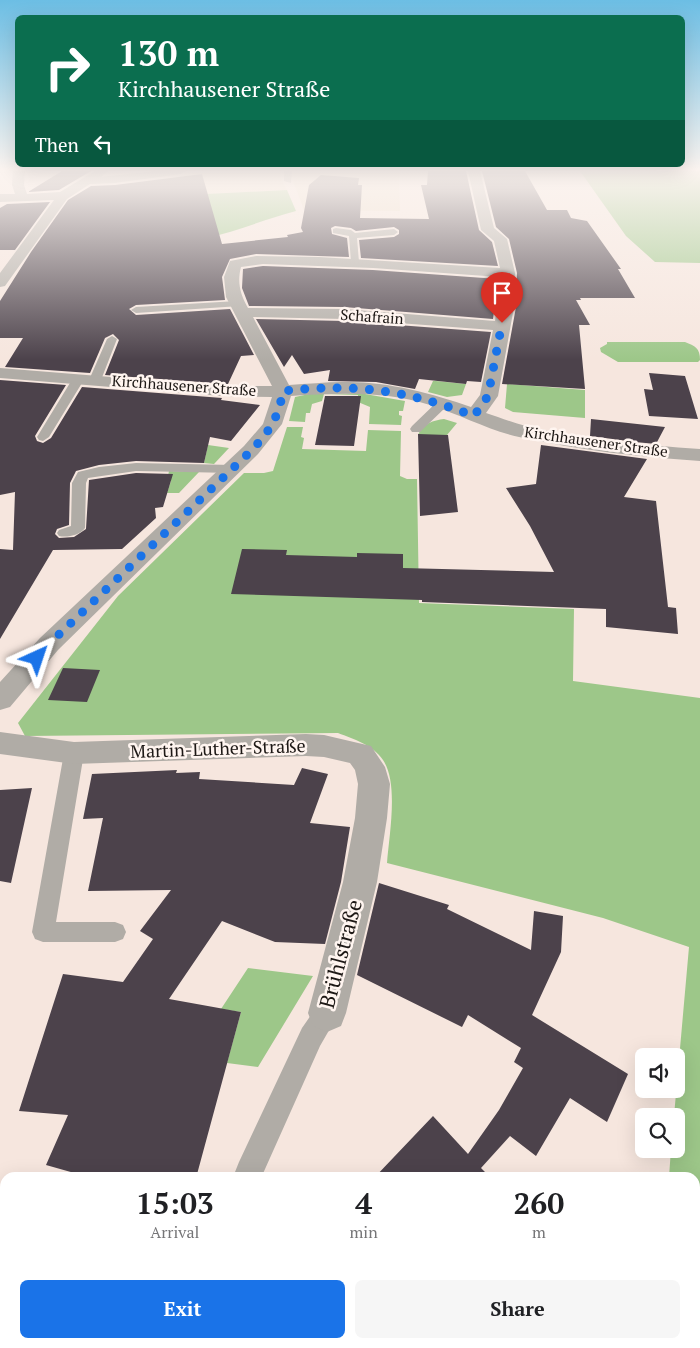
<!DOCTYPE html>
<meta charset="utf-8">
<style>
body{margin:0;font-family:"PT Serif",serif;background:#f6f6f6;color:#202124;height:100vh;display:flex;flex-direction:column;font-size:19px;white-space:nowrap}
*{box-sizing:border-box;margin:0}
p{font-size:16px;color:#757577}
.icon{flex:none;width:28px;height:28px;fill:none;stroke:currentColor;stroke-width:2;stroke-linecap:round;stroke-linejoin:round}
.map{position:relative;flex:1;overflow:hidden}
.details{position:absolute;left:0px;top:1172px;width:700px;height:176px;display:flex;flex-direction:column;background:#fff;border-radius:15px 15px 0 0;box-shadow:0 5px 20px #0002}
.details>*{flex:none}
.banner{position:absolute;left:15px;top:15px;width:670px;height:152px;border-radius:8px;box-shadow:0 5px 20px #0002;background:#0b6e4f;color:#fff;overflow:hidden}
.fabs{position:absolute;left:635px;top:1048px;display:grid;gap:10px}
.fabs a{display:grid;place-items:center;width:50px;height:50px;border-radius:8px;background:#fff;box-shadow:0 5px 20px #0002;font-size:25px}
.pin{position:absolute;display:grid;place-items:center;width:42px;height:42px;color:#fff;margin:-51px -21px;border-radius:50% 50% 50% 0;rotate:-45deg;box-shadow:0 0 5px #0007}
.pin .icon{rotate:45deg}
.me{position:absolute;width:55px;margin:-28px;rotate:42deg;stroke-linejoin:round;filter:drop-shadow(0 0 4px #0008)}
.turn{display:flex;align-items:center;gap:18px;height:105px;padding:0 20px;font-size:22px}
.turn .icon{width:65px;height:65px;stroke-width:2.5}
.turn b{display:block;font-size:35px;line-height:42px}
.then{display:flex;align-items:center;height:48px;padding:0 20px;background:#0003;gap:10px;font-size:19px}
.eta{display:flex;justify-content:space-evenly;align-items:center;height:85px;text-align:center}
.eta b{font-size:30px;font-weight:700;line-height:35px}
.cta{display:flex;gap:10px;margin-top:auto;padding:10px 20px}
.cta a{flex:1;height:58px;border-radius:8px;background:#1a73e8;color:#fff;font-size:20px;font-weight:700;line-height:58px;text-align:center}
.cta a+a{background:#f6f6f6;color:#202124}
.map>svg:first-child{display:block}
</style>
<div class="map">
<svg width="700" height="1348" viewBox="0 0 700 1348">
<rect width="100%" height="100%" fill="#f6e6de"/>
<path fill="#ecdeca" d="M206,171H281L280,177L287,190L186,195L181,175Z
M293,171H399L400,211L304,210L291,176Z"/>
<path fill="#9dc789" d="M580,171H700V263L655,262L626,236Z
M287,190L296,211C265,219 236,232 205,238L186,195Z
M607,342H685C695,346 700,348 700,360L698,362H618L601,352L600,348L607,344Z
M433,381H436L466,384L462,395L447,397L428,392Z
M507,384L585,390V418L513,412L505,408Z
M314,393L365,394L405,401L403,411H399V415L402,416L401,425L369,424L370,407L358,402V395L324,394L322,401L312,404L310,413H306L305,422L289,421L295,397Z
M444,419L457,423L447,435H418C422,424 434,420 444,419Z
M287,427H303L301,437L304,438L302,449L366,451L368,430L401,431L400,476L407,479H417L419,603L574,609L573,681L700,698V1280L695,1275V1178L669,1177L671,1149H676V1116H674L689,947L603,918L387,863C389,836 399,783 383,760C373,745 354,739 338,733L25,736L18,723L118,596L244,473H264L273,471Z
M208,445L229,448L214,464L204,463Z
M169,471L199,472L179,493H167L171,481H167Z
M248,968L313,976L258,1067L227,1063L241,1012L221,1009Z
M695,1284L700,1289V1348H495L491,1344H695Z"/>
<path fill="#4c424b" d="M62,171H91L59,190L28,192Z
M428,171H466L479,230L492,242L498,266L361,258L359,240L394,237L399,234V230L394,227L356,231L351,228L335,226L331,228L332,234L347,238L349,257L256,254L230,259L222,277L225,300L136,305L129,309L136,315L230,309L254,355L241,356L228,384L105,375L119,340L113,334L105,338L90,373L5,367L23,338H0V301L31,252L68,200L91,186L115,185L202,174L222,244L288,237L287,235L303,232L301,228L309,185L321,175L359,178L358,185H362L360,218L429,219L421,185H427Z
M482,171H525L547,210H567L571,218L587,221L621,269H618L635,298H580L581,300H576L590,325H579L585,389L502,384L516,307L517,273L509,239L496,227Z
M50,202L15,250H0V208L7,204Z
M263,266L373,270L498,279L493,319L344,307L249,306L242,288L243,269Z
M256,319L344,321L491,332L481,382L467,381L466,384L419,379L415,389L376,382L328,381L330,370L304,374L292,355L284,367Z
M649,373L685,376L698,419L649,416L644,389L653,390Z
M0,380L66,385L35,436L37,441L43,443L51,438L82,387L222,398L221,400L260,405L231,441L210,437L204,463L136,461L99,465L76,471L70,483L69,525L57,529L55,534L59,538L74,537L86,529L89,480L136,473L173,474L163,507L155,508L156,518L122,549L53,550L0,639V549L13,550L15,492L0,495Z
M325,396H361L354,446L315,445Z
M591,419L665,427L656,444L635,442L590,436Z
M418,434L448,435L458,512L420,516Z
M541,445L647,459L624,497L656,501L668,607L676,608L678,634L606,627V609L422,602V600L231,594L242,549L287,550L286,555L357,557V553L403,554V568L554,572L530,526L506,488L536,484Z
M63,668L100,670L87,702L48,700Z
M302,768L328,774L310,823L350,827L341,882L325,944L275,942L222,921L169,999L241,1012L196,1178H92L46,1165L68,1115L19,1111L63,974L123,982L153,939L140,931L171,890L88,891L103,818L83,819L92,774L177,770L176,773L200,772L199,779L294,785Z
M32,788L11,883L0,881V790Z
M379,883L449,905L447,909L531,950L534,911L563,916L561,952L532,1015L628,1074L607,1122L570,1098L536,1156L510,1136L481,1168L491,1178H374L433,1116L468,1154L499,1110L523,1068L514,1062L521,1048L468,1015L462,1027L357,975Z"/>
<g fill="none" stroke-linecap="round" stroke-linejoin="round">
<path fill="#b0aca6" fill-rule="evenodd" d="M284,171H292L291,183L284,181Z
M336,228L351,230L355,233L394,229L398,232L394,235L357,238L359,262L355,265L351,262L349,236L333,233V229Z
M237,301L240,302V306L136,313L131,310L136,307Z
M112,336L117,339L101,380L99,382H91L89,380L107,339Z
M79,375L85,378L49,437L43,441L39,440L37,437L73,378Z
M442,400L446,401L448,404L446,407L420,432H412L410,429L412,426L438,401Z
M136,463L233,465L240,469L233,473L136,471L88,478L86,483L85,528C80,535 67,538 59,536L57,533L59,530L71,526L72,483L78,472L99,467Z
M74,746L81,748L84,753L56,922H115L123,925L126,932L123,939L115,942H43L35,939L32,932L64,753L67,748Z
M327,1001L336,1005L339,1013L320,1046L261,1178H237L235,1172L239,1162L302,1028L318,1005Z"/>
<path fill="#b0aca6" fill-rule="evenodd" d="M13,171H25L24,185L27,194L60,192L95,171H108L101,177L155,171H186L181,174L115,183L90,184L67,199L5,286L0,287V273L54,200L0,202V194H15L12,185Z
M468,171H480L494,228L507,239L515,273L514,307L498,396L486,413C499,417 513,423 526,426C583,439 642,445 700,449V461C639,457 579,450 519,437C488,430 461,415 430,405C385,391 338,393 291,396L282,424L258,454L58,650L10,707L0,710V682L40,638L244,446L263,424L272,397L222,396L0,378V368L222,386H272L226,297L224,277L230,261L256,256L319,257L500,268L494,241L481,230ZM263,264L373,268L500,277L495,321L344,309L248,308C240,294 237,282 241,267ZM253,317L344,319L493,330L480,395L471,407C431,393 386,381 343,382C325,382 307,384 289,385Z
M0,732L74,742L306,734L324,735L371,746L385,767L390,784L387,818L377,882L346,1013L341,1026L327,1032L313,1026L308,1013L343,882L355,818L358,784L355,770L350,763L324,757L306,756L74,764L0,754Z"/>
</g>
<linearGradient id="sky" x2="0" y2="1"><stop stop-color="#6cbee4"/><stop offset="0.47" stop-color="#fbf4f0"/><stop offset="1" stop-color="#fbf4f0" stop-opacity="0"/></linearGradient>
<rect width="700" height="360" fill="url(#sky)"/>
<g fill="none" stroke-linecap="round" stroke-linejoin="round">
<path stroke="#1a73e8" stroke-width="9" stroke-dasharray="0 16.2" d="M37,658L49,644L252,450C270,430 278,419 283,391C355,383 407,390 474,416L488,396L502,323"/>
</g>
<g text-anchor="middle" stroke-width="5" stroke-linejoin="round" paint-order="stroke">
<g font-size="15" fill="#1d1815" stroke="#fff5f0">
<text transform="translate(372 317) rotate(4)" y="5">Schafrain</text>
<text transform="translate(184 386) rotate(4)" y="5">Kirchhausener Straße</text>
<text transform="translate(596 442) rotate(8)" y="5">Kirchhausener Straße</text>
</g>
<g font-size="18" fill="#1d1815" stroke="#fff5f0">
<text transform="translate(218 749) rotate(-2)" y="6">Martin-Luther-Straße</text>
</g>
<g font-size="21" fill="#1d1815" stroke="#fff5f0">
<text transform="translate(341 954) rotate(-75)" y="7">Brühlstraße</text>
</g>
</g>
</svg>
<div class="fabs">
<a><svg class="icon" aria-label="sound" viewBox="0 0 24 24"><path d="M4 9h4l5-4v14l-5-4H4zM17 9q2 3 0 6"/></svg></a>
<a><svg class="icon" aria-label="search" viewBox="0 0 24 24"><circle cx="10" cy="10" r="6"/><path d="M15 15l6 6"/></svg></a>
</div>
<div class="pin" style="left:502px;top:323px;background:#d93025"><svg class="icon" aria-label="arrive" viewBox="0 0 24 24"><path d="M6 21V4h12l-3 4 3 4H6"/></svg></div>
<svg class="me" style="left:37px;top:658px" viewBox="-20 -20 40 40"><path d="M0-17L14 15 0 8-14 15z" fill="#1a73e8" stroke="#fff" stroke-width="4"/></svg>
<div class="banner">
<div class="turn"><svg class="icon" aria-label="right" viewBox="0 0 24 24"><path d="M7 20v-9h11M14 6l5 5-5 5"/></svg><div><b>130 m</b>Kirchhausener Straße</div></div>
<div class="then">Then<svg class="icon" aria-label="left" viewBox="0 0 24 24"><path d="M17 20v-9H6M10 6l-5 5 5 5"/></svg></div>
</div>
<section class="details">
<div class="eta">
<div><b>15:03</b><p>Arrival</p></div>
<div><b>4</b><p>min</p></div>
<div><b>260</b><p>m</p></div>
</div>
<div class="cta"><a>Exit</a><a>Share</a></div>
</section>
</div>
